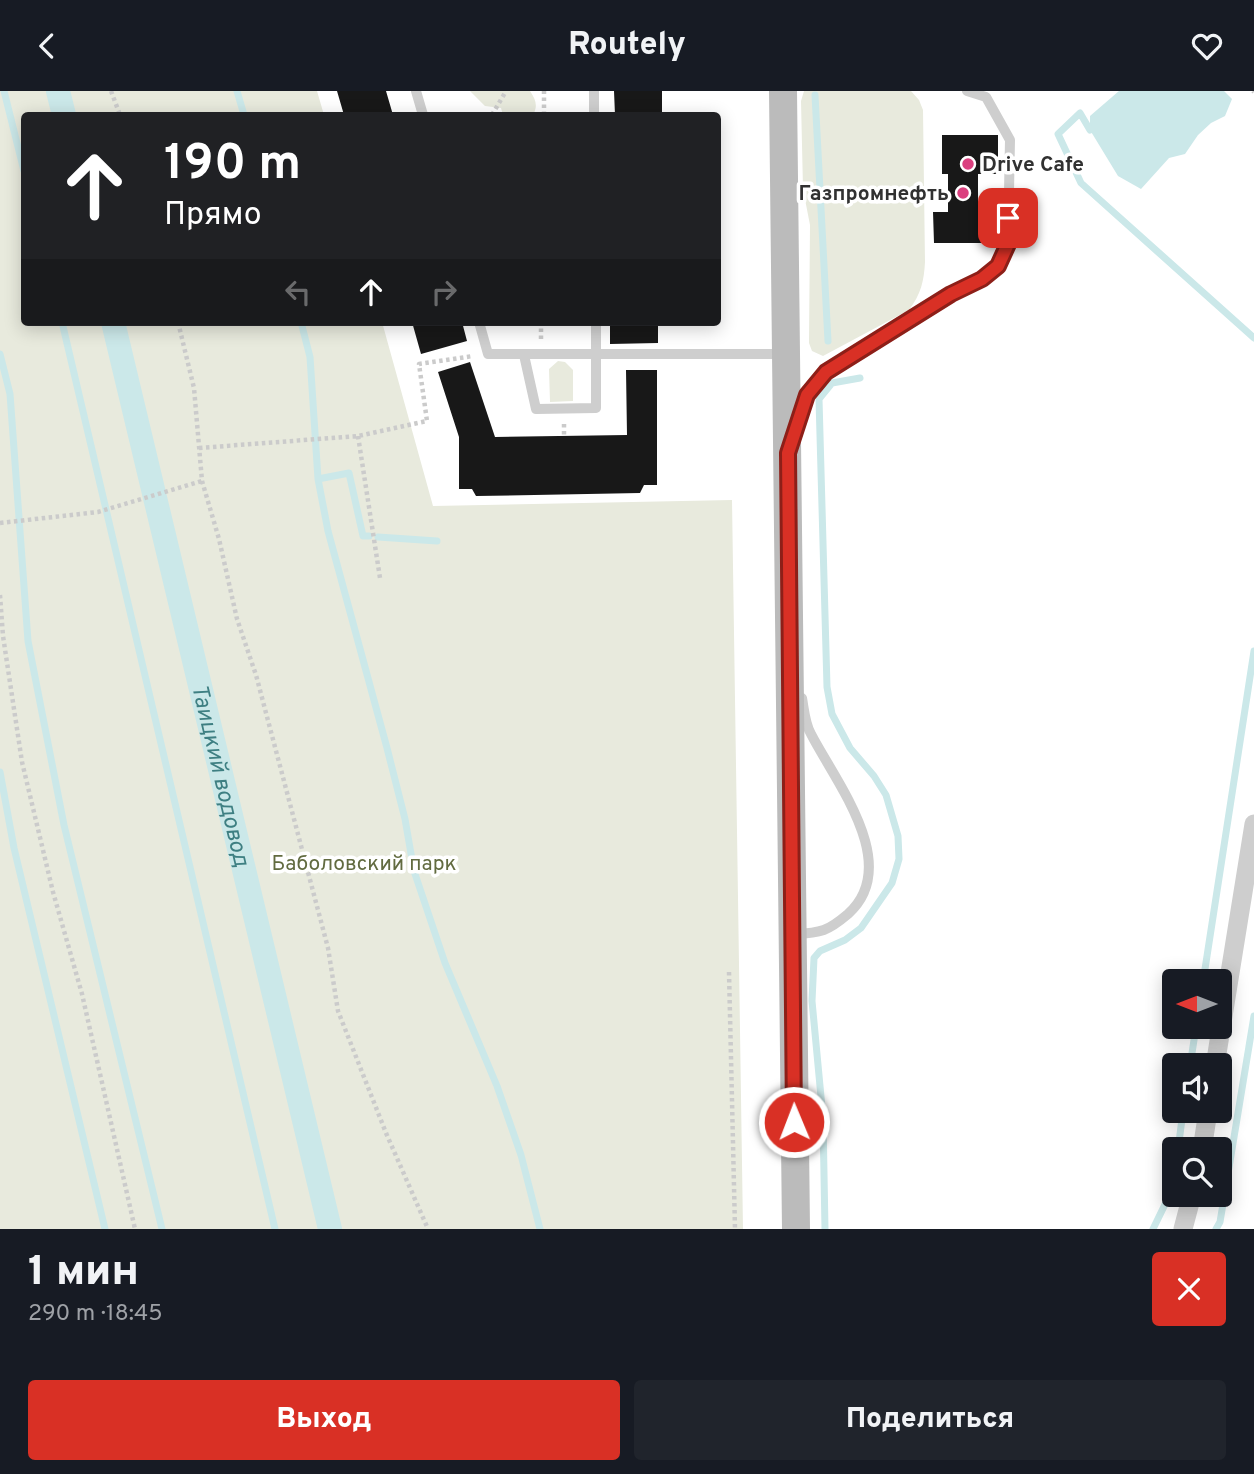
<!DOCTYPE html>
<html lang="ru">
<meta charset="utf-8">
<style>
body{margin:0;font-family:Overpass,sans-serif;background:#20242c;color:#f1f3f6;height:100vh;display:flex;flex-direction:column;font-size:26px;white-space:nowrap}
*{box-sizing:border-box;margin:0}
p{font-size:23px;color:#9ea1a6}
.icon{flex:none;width:38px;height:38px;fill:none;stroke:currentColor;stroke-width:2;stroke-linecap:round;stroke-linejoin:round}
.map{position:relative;height:1138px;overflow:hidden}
.details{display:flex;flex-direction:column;background:#171b24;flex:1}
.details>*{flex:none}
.top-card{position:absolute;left:21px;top:21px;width:700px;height:214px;border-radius:7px;box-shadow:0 4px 18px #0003;background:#202124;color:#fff;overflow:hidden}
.needle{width:46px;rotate:270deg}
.controls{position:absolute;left:1162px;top:878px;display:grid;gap:14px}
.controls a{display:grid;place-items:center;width:70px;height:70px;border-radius:7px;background:#171b24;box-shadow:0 4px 18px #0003;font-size:35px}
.pin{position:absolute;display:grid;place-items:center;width:60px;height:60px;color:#fff;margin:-30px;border-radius:14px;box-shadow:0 4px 10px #0006}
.me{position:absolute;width:77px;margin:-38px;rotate:359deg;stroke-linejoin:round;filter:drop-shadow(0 0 5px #0008)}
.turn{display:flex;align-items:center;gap:24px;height:147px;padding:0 28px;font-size:32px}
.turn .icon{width:91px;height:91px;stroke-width:2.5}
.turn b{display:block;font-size:49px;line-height:60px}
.lanes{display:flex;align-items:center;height:66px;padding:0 28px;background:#0003;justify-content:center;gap:35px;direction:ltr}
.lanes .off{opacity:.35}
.round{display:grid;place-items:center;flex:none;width:74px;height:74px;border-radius:7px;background:#20242c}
.summary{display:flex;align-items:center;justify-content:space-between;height:119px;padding:0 28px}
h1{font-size:42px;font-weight:800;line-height:52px}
.primary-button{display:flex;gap:14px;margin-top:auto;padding:14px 28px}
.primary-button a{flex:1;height:80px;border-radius:7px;background:#d93025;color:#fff;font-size:28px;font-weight:800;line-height:80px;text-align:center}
.primary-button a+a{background:#20242c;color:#f1f3f6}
header{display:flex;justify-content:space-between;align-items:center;height:91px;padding:0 28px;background:#171b24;font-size:32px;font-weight:800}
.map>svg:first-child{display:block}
</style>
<header><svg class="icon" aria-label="back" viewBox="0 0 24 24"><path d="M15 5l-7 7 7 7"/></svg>Routely<svg class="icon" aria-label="heart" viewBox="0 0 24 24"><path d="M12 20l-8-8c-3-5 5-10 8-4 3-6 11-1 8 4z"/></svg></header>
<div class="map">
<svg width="1254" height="1138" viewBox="0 0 1254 1138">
<rect width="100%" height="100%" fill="#fff"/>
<path fill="#e8eadd" d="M0,0H317L324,24H24V231H382L433,415L732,409L743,1138H0Z
M470,0H530C536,9 538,15 533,24H503L501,17L485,15Z
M804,0H911L919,9L923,19L925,171C924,190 921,203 909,219L823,265L812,260L809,252L810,134L803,98L801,10Z
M558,270L565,271L573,279V310L550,311L549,278Z"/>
<path fill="#cbe8e9" d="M1119,0H1224L1232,8L1225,25L1211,32L1198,44L1185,63L1169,67L1141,98L1118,85L1090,39V25Z"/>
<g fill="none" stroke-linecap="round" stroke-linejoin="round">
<path stroke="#cbe8e9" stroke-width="7" d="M4,0L24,80
M237,0L244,24
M815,4L828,250
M1090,39L1080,22L1058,43L1081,92L1254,247
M62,231L275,1138
M301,231L310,266L318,388L328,440L387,657L405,728L414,780L445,872L497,995L521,1064L540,1138
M0,263L10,303L28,550L64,734L162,1138
M318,388L349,382L363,445H369
M378,446L437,450
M0,681L14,757L105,1138
M1203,891L1254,560
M1190,975L1196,936
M1178,1059L1183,1020
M825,1138L823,1027L812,910L814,867L820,860L845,849L861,837L892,792L899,768L898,745L886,704L874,685L850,657L832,623L827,596L819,308L832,292L860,287
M1153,1138L1172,1099L1174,1086
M1216,1138L1220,1131L1254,925"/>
<g stroke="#cbe8e9" stroke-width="24">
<path d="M58,0L64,24"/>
<path id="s1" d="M113,231L330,1138"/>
</g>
</g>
<path fill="#181818" d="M337,0H386L393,24H344Z
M614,0H662V24H615Z
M942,44H998V83H978V120H999V152H934L933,121H948V83H942Z
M412,231H462L467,250L421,263Z
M610,231H658V252L610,253Z
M470,271L495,346L627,344L626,279H657V394H644L640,402L476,405L472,398H459V346L438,281Z"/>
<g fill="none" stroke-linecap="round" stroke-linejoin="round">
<path stroke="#cbcbcb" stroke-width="4.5" stroke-dasharray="3.5 3.5" stroke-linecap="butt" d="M111,0L120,24
M1253,0L1254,1
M492,24L506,0
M544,24V0
M178,231L194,297L202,390L219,448L237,528L256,584L328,857L338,920L386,1042L428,1138
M541,248V231
M564,333V345
M358,345L380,487
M199,357L358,345L427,330L419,273L473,265
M0,432L98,421L202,390
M0,504L3,545L22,671L53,801L82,903L135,1138
M729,881L735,1138"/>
<path stroke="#cecece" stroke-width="10" d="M416,0L423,24
M594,0V24
M479,231L488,263H783
M524,264L536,318L596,317V231
M797,331L807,304L826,280L951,203L982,188L998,175L1008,153L1010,49L986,6L967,0
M795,843C821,842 828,840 848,823C903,774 835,690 811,643C805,633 804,618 802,607"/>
<path stroke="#cecece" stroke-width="19" d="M1215,975L1254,733
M1202,1059L1208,1020
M1183,1138L1192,1104"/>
<path stroke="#bbb" stroke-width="28" d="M783,0L796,1138"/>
</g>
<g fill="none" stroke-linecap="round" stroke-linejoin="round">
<defs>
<path id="route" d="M794,1031L788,362L807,304L826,281L951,203L982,188L998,175L1008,153V127"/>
</defs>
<use href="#route" stroke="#8d1f18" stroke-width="18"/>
<use href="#route" stroke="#d93025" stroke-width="12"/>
</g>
<g fill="#db407f" stroke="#fff" stroke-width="2.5">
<circle cx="968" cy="73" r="7"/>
<circle cx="963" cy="102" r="7"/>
</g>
<g text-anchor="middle" stroke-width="7" stroke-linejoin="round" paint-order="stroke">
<g font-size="21" font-weight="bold" fill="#313131" stroke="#fff" text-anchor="start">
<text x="982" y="80">Drive Cafe</text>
<text x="949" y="109" text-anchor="end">Газпромнефть</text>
</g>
<g font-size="21" fill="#626b40" stroke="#fff">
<text x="364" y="779">Баболовский парк</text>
</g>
<g font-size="23" font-style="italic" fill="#3e7f82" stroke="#fff">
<text dy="8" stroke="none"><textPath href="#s1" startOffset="466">Таицкий водовод</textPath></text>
</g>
</g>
</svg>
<div class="controls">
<a><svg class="needle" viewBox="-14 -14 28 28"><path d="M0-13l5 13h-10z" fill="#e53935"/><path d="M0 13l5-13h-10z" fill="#9ea1a6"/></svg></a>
<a><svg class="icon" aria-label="sound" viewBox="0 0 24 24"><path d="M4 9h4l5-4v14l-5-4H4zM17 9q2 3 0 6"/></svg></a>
<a><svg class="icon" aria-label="search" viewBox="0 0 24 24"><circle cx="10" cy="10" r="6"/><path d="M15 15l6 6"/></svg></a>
</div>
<div class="pin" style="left:1008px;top:127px;background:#d93025"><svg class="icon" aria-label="arrive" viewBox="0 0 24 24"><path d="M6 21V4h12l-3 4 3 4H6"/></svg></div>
<svg class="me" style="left:794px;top:1031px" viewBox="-20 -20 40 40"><circle r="17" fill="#d93025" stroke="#fff" stroke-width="3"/><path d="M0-11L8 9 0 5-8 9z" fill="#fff"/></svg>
<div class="top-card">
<div class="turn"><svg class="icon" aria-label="ahead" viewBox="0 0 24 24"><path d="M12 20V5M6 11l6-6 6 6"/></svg><div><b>190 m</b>Прямо</div></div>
<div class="lanes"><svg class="icon off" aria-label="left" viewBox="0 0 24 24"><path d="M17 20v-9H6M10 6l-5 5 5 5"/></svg><svg class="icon" aria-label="ahead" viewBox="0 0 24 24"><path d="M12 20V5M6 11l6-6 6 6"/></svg><svg class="icon off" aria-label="right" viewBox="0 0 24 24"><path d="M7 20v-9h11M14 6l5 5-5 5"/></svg></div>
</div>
</div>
<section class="details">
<div class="summary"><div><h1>1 мин</h1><p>290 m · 18:45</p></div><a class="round" style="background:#d93025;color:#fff"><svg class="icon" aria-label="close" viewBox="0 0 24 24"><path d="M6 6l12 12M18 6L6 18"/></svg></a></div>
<div class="primary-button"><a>Выход</a><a>Поделиться</a></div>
</section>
